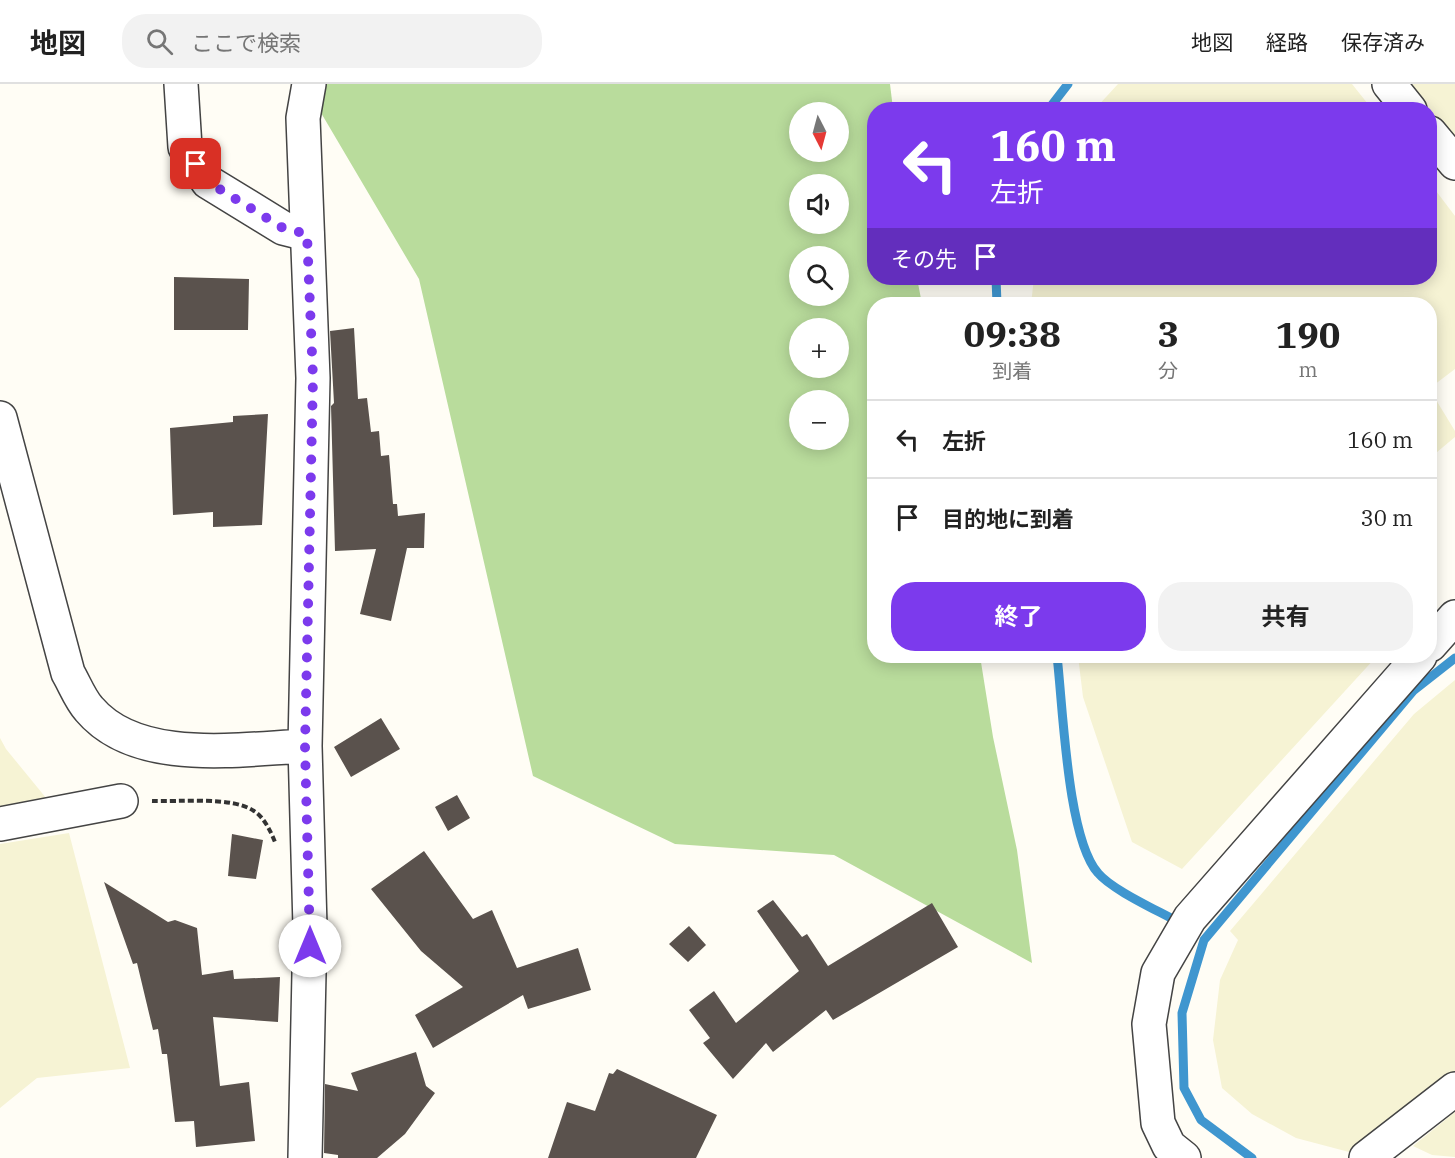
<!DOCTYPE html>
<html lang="ja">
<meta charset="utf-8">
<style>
body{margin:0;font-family:"IBM Plex Serif","Noto Sans JP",serif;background:#f2f2f2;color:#222;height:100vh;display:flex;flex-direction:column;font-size:22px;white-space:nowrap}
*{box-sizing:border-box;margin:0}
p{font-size:20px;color:#767676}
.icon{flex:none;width:33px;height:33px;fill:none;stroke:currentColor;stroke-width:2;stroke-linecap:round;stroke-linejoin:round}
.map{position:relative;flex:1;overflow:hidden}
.panel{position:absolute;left:867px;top:213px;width:570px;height:366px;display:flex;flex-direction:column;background:#fff;border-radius:24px;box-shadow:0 3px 15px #0003}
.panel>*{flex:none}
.hud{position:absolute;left:867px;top:18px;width:570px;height:183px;border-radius:24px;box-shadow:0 3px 15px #0003;background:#7c3aed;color:#fff;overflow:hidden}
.needle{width:39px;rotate:174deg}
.fabs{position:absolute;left:789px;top:18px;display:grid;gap:12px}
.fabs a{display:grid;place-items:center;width:60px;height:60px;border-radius:50%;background:#fff;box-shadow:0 3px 15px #0003;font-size:30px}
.pin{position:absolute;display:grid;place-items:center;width:51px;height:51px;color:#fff;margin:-26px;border-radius:12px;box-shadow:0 3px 9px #0006}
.me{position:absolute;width:66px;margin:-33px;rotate:0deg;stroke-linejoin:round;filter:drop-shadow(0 0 4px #0008)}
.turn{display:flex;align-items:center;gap:21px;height:126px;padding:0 24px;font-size:27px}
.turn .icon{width:78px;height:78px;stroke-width:2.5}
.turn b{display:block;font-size:42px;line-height:51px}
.then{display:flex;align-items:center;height:57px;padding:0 24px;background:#0003;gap:12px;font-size:22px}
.eta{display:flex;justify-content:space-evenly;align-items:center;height:102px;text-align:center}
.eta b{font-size:36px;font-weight:700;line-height:42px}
.primary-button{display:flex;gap:12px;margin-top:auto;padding:12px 24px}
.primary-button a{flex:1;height:69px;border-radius:24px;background:#7c3aed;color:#fff;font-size:24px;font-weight:700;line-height:69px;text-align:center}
.primary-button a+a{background:#f2f2f2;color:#222}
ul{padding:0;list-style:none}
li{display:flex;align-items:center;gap:18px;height:78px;padding:0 24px;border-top:2px solid #e0e0e0}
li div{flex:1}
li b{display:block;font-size:22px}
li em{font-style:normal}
header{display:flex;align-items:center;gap:36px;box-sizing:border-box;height:84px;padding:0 30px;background:#fff;border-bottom:2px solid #e0e0e0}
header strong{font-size:28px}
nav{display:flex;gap:33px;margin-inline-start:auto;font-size:21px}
.search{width:420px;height:54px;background:#f2f2f2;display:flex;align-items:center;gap:15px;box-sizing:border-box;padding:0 21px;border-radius:24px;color:#767676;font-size:22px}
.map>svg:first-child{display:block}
</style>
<header>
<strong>地図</strong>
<div class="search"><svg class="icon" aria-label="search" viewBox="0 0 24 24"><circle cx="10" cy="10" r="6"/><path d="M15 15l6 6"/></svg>ここで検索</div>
<nav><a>地図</a><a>経路</a><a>保存済み</a></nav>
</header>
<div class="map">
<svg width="1455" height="1074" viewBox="0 0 1455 1074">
<rect width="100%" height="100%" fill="#fffdf5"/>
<path fill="#f6f3d4" d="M1118,0H1352L1372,25H1095Z
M1403,0H1455V63L1430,32V26L1424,25Z
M1430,99L1455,132V285L1430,304V220H1031L1034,194H1430Z
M1430,306L1455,347V353L1430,374Z
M1078,572H1377L1182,785L1132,758L1083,613Z
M1455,596V987L1349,1068L1296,1054L1252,1030L1222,1004L1213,956L1220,896L1238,856L1230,847L1414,630Z
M0,654L6,665L51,720L0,727Z
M69,749L130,984L37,994L0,1024V760Z
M1455,1028V1073L1432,1071L1413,1062Z"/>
<path fill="#b9dc9c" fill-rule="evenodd" d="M304,0H890L893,25L874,26V194H917L922,220H874V572H980L993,653L1017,766L1032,879L834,771L675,760L533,692L419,195ZM800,28H838V68H800ZM800,100H838V140H800ZM800,172H838V212H800ZM800,244H838V284H800ZM800,316H838V356H800Z"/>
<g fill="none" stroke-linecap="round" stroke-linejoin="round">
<path stroke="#3f96cf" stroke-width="9" d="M1048,26L1068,0
M996,194L997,220
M1057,572C1063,622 1067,754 1098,789C1112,806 1159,827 1180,839
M1252,1074L1201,1036L1184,1004L1182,929L1204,856L1413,607L1455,574"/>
</g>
<path fill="#5a524d" d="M174,193L249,195L248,246H174Z
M354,244L358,315L367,314L371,348L379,347L381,372L389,371L393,420H397L398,432L425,429L424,464H407L391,537L360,530L376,465L335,467L331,322L334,319L330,247Z
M268,330L262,441L213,443V428L173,431L170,344L233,338V332Z
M381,634L400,665L351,693L334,663Z
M457,711L470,734L448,747L435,723Z
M232,750L263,756L256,795L228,792Z
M424,767L473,835L492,826L517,884L578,864L591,906L528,925L523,911L433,964L415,931L463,903L421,867L371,805Z
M104,798L168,838L175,836L197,844L202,891L233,886L234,895L280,893L278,938L213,933L220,1002L249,998L255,1057L196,1063L194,1037L175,1038L167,970H162L158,945L153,946L137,879L133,880Z
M773,816L802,853L807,850L828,882L932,819L958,863L833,936L826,926L773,968L766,959L733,995L703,959L710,954L689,926L714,907L736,939L799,887L757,827Z
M689,842L706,861L688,878L669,860Z
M416,968L426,1002L435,1009L405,1050L377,1074H338V1071L324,1069L325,1000L358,1007L351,989Z
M617,985L717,1031L696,1074H548L567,1018L595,1027L609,989L613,990Z"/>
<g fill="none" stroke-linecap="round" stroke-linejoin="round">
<defs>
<path id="minor" d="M181,0L185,63L208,98L283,144L307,150
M1389,0L1410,26
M1430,49L1455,79
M1430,561L1455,533
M0,740L121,717
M1184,1074L1169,1062L1158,1039L1149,940L1158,889L1190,834L1420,572
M1366,1074L1455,1005"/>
<path id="tertiary" d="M0,334L68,589C75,601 80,615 89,625C137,682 239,665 305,662
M305,1074L310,843L305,662L313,294L303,34L309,0"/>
</defs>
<use href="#minor" stroke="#444" stroke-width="36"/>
<use href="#tertiary" stroke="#444" stroke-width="36"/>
<path stroke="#333" stroke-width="4" stroke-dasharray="6 3" stroke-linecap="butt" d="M152,717C179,718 232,712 254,727C264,733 271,748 275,758"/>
<use href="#minor" stroke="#fff" stroke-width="33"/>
<use href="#tertiary" stroke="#fff" stroke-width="33"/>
</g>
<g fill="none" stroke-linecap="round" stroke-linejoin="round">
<path stroke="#7c3aed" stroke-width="10" stroke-dasharray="0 18" d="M196,80L208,98L283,144L307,150L313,294L305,662L310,862"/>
</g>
</svg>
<div class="fabs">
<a><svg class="needle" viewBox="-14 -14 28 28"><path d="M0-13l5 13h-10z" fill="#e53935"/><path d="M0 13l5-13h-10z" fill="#767676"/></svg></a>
<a><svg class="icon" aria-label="sound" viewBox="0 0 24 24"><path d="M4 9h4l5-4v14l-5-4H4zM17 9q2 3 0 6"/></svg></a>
<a><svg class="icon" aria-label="search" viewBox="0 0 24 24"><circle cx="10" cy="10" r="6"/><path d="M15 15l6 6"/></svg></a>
<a>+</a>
<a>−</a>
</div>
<div class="pin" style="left:196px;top:80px;background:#d93025"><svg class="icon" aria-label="arrive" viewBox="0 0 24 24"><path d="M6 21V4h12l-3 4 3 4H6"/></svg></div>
<svg class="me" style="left:310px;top:862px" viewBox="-20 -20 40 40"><circle r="19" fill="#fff"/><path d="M0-13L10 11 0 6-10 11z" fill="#7c3aed"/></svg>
<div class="hud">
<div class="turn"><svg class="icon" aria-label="left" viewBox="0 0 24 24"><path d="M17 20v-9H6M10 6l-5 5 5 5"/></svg><div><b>160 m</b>左折</div></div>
<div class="then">その先<svg class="icon" aria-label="arrive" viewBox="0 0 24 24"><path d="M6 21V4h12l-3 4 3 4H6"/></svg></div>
</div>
<section class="panel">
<div class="eta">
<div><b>09:38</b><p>到着</p></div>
<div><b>3</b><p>分</p></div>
<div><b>190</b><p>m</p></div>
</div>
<ul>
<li><svg class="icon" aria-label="left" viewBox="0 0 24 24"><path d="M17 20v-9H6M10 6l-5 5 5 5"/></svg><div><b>左折</b></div><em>160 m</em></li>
<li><svg class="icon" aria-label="arrive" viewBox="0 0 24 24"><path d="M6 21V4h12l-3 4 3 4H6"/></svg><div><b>目的地に到着</b></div><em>30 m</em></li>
</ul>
<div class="primary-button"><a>終了</a><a>共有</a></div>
</section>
</div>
